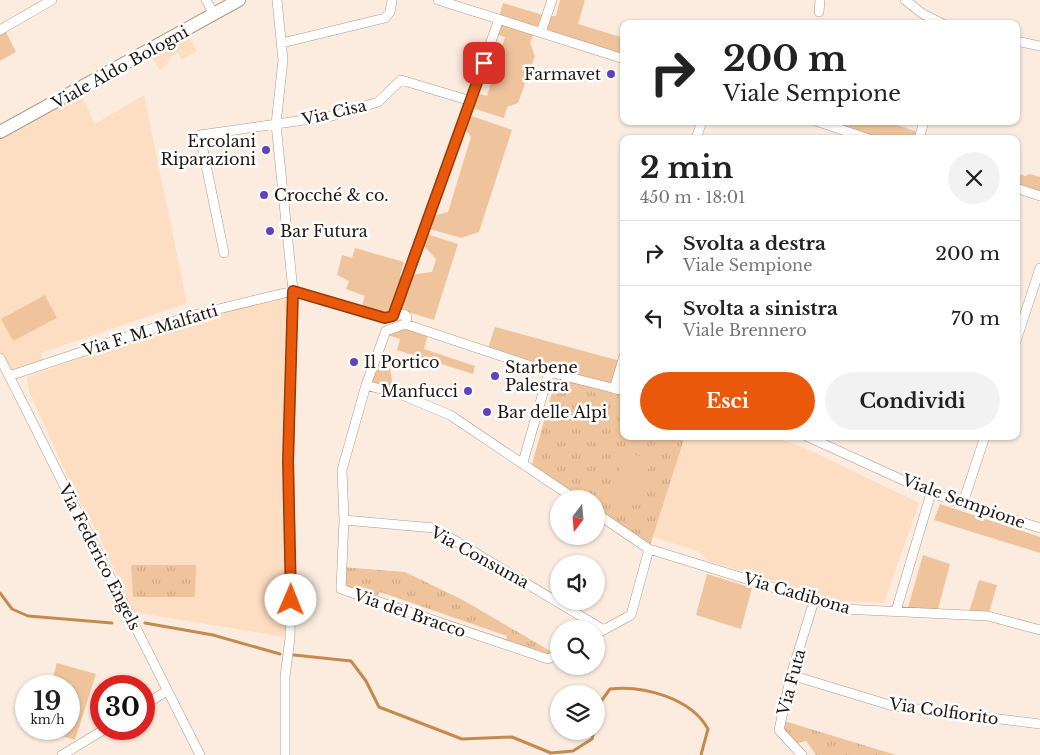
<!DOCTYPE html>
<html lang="it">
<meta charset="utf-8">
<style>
body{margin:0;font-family:"Libre Baskerville",serif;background:#f2f2f2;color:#222;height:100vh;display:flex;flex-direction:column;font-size:19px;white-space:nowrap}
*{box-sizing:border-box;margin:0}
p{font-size:16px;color:#767676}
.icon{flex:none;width:28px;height:28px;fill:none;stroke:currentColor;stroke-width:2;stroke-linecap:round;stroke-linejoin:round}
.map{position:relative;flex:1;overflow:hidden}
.sheet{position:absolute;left:620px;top:135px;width:400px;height:305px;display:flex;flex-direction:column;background:#fff;border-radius:10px;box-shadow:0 1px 4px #0004}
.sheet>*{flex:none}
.top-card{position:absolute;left:620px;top:20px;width:400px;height:105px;border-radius:10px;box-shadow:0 1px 4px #0004;background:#fff;color:#222;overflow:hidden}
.needle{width:32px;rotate:196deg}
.tools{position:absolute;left:550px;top:490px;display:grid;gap:10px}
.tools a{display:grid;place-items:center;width:55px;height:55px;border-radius:50%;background:#fff;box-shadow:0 1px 4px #0004;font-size:25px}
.speed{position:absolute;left:15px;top:675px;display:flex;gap:10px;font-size:25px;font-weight:700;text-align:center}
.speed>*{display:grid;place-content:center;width:65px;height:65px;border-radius:50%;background:#fff;box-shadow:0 1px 4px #0004;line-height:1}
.speed small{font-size:12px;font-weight:400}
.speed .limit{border:8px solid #d22;background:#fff;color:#111}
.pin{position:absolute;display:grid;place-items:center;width:42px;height:42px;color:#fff;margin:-21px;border-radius:10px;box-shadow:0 2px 8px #0006}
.me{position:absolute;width:55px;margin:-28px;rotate:1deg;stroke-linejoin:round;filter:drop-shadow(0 0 4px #0008)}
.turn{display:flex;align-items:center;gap:18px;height:105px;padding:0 20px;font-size:22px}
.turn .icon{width:65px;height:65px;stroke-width:2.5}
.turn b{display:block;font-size:35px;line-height:42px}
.round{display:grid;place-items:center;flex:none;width:52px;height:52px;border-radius:26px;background:#f2f2f2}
.head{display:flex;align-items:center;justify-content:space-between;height:85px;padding:0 20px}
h1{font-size:30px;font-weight:700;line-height:38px}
.cta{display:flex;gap:10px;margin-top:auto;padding:10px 20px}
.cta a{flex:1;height:58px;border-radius:30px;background:#ea580c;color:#fff;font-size:20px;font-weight:700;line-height:58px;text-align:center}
.cta a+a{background:#f2f2f2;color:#222}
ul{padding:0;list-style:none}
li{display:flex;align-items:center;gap:15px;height:65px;padding:0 20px;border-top:1px solid #e0e0e0}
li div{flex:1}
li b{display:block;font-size:19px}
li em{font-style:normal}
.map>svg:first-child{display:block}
</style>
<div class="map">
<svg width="1040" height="755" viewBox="0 0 1040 755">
<defs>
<pattern id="grass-tufts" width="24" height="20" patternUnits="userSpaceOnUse" patternTransform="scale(1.25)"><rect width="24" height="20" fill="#efc49c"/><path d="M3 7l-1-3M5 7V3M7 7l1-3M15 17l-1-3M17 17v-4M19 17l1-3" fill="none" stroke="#cca885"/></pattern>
</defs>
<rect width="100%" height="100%" fill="#fbecdf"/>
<path fill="#fddec2" d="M185,31L197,51L182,60L178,53L166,59L169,64L160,70L148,52Z
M79,90L95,124L144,95L187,303L41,353L44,364L9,376L0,358V132Z
M293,291L290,638L133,612L102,542L74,491L29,391L27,377L153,333Z
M685,436H771L803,447L919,503L884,603L841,601L827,597L708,561L700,552L653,537Z"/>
<path fill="url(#grass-tufts)" d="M557,374L624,391V436H685L649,549L596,513V499H575L531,468Z
M131,565H196L195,597H133Z
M342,567L405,572L463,600L557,655L548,659L505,645L507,636L380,592L374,601L341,589Z
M781,720L896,755H816L806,741L793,744L779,730Z"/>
<path fill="#efc49c" d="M560,0H585L578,24L624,38V59L535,30L530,43L535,56L518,103L507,107L504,118L469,107L473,92L487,96L505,37L494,34L503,3L546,16H556Z
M4,28L16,52L0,61V30Z
M466,114L512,130L479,232L461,238L426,228L430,217L448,212L471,137L463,126Z
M816,121H885L933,137V139H869Z
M1016,173L1025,176L1030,174L1040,177V196L1016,188Z
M424,233L458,244L434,320L398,309L393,316L360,311L365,296L346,289L349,281L337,275L342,255L352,258L355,248L404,262L400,276L408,279L410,275L432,272L436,259L421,243Z
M45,295L57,318L13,341L1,319Z
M405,324L429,331L424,349L475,366L473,374L397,350L400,339L384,334Z
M495,327L624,362V391L487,351Z
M373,363L390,368L392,381L389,391L366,385Z
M624,452L651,459L636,506L611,499Z
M940,504L1040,537V553L934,520Z
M923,555L950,564L937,613L907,611Z
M707,574L752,588L741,629L696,615Z
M979,580L997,585L988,616L968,615Z
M57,663L96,674L75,740L40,729H69V686H50Z"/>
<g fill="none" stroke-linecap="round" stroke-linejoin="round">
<path stroke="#c58a4e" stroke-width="3" d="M0,593L12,609L28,616L112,623
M145,623L213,635L280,654
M294,655L351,661L366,681L379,707L462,739L512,737L551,753L573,751L592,739L594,731
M596,721L602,700L610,689C643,685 691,698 708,729L701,755"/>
<defs>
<path id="street" d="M206,0L214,14
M277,0L283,60L276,124L293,291L289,461L291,580L290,638L285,677V755
M438,0L624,59
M905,0L923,14L943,24
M819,12L820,0
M0,30L52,0
M541,32L552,0
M1016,41L1040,46
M282,43L385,18L390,12L392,0
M816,121L869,139
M696,139L702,121
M919,139L924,121
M1016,188L1040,196
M224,253L200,135L332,116L378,102L401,80L471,101
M394,316L499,19
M386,331L366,385L342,470L344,520L341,589L548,659L559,654
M386,331L405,324L549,372L624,391
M1016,341L1040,268
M0,358L200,755
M9,376L190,316L293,291L385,318L404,314L407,317L405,324
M366,385L402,395L450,415L575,499
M614,389L624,356
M806,436L931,493L1040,528
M523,462L549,372
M963,503L985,436
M596,513L649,549L843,609L988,616L1040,630
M344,520L434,528L604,630
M896,611L931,493
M596,634L631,615L649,549
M791,675L893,706L1040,724
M144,705L167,691
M62,755L105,729
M802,755L779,730L791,675L814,601"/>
<path id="secondary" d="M0,132L239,0"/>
</defs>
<use href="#street" stroke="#b19a85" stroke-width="10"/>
<use href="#secondary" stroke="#b19a85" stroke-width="14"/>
<use href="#street" stroke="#fff" stroke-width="9"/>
<use href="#secondary" stroke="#fff" stroke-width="12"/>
</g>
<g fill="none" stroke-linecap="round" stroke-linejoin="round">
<defs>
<path id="route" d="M291,600L288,461L293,291L385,318L393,316L484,63"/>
</defs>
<use href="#route" stroke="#983908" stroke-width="12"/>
<use href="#route" stroke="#ea580c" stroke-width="9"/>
</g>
<g fill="#5f43bc" stroke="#fff" stroke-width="2">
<circle cx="611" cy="74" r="5"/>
<circle cx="266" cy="150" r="5"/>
<circle cx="264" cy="195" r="5"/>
<circle cx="270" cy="231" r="5"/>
<circle cx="354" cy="362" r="5"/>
<circle cx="495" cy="376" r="5"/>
<circle cx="468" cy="391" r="5"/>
<circle cx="487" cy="412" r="5"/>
</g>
<g text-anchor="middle" stroke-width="5" stroke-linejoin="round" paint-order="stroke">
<g font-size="16" fill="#1f170f" stroke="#fff">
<text transform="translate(120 67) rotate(-29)" y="6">Viale Aldo Bologni</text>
<text transform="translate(334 112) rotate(-13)" y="6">Via Cisa</text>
<text transform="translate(150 330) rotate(-17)" y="6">Via F. M. Malfatti</text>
<text transform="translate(964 501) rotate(20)" y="6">Viale Sempione</text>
<text transform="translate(100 557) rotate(63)" y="6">Via Federico Engels</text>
<text transform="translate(480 557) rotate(29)" y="6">Via Consuma</text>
<text transform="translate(797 593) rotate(16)" y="6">Via Cadibona</text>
<text transform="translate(410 613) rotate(19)" y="6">Via del Bracco</text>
<text transform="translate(791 682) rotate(-75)" y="6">Via Futa</text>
<text transform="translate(944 711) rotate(8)" y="6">Via Colfiorito</text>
</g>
<g font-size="16" fill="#1f170f" stroke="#fff" text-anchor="start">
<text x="601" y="80" text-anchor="end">Farmavet</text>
<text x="256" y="147" text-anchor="end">Ercolani<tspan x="256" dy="18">Riparazioni</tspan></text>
<text x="274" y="201">Crocché &amp; co.</text>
<text x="280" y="237">Bar Futura</text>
<text x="364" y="368">Il Portico</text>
<text x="505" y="373">Starbene<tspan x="505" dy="18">Palestra</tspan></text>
<text x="458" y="397" text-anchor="end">Manfucci</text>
<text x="497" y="418">Bar delle Alpi</text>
</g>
</g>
</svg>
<div class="tools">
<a><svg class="needle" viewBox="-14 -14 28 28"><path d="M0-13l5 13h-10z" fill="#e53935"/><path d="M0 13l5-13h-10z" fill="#767676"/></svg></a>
<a><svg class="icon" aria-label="sound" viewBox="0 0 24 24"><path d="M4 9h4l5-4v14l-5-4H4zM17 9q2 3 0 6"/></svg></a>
<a><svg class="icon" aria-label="search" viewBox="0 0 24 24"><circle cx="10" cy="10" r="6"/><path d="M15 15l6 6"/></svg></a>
<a><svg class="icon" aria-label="layers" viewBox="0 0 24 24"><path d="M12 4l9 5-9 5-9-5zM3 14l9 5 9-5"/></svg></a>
</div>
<div class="speed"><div>19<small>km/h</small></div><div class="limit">30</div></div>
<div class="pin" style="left:484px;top:63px;background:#d93025"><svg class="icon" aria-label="arrive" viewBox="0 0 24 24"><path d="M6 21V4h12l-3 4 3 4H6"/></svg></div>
<svg class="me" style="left:291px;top:600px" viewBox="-20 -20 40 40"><circle r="19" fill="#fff"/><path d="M0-13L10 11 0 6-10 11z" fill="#ea580c"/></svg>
<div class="top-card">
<div class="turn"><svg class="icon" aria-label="right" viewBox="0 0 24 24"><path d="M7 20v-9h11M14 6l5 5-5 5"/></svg><div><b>200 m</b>Viale Sempione</div></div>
</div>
<section class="sheet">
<div class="head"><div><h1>2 min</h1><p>450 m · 18:01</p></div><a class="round"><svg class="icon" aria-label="close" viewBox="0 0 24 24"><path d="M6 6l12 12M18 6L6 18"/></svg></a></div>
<ul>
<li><svg class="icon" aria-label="right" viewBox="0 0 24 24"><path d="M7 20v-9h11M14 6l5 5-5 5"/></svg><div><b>Svolta a destra</b><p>Viale Sempione</p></div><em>200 m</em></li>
<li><svg class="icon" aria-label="left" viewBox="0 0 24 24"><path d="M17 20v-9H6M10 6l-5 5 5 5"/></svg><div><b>Svolta a sinistra</b><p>Viale Brennero</p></div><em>70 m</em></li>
</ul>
<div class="cta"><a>Esci</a><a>Condividi</a></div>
</section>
</div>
